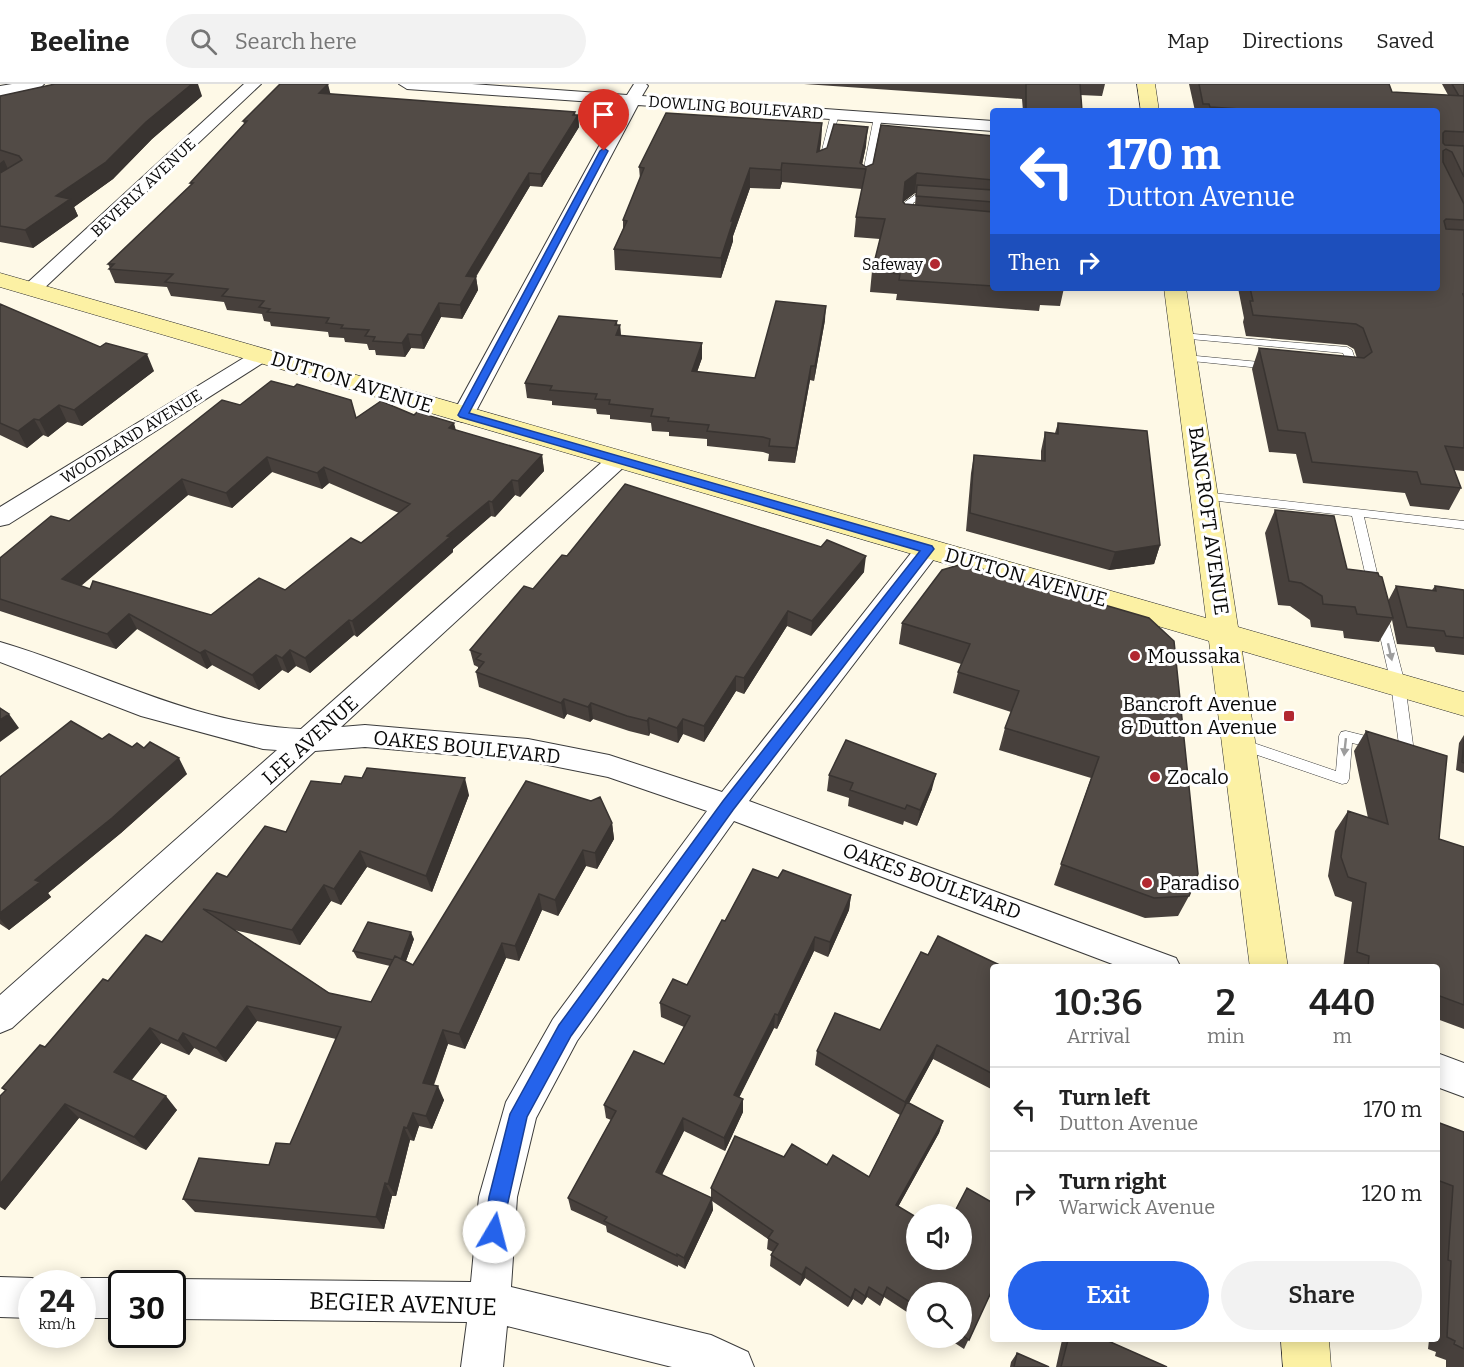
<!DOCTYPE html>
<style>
body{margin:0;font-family:Bitter,serif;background:#f2f2f2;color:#222;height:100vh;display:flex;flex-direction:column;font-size:22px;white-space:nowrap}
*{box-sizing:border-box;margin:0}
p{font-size:20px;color:#767676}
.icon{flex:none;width:33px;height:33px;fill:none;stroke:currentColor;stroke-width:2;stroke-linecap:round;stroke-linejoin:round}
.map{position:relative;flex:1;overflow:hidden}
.panel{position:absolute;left:990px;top:880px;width:450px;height:378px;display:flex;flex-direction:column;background:#fff;border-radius:6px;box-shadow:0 3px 15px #0003}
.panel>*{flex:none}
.banner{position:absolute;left:990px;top:24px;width:450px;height:183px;border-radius:6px;box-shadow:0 3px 15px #0003;background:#2563eb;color:#fff;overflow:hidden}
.controls{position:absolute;left:906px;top:1120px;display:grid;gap:12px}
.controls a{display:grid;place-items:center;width:66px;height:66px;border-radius:50%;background:#fff;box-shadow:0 3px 15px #0003;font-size:30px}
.speed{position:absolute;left:18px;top:1186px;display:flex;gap:12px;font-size:30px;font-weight:700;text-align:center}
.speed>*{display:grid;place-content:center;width:78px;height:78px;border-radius:50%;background:#fff;box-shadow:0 3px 15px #0003;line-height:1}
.speed small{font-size:15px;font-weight:400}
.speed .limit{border:3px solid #111;border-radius:9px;background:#fff;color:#111}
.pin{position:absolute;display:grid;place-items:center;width:51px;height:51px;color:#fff;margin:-62px -26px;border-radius:50% 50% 50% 0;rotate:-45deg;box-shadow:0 0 6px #0007}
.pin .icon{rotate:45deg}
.me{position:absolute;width:66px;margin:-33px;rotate:8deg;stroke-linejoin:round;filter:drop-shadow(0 0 4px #0008)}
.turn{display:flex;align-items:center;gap:21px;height:126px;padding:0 18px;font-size:27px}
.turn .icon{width:78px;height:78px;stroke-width:2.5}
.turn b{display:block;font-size:42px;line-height:51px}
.then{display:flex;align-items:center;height:57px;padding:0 18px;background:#0003;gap:12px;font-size:22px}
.eta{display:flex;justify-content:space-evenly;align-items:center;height:102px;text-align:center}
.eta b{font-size:36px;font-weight:600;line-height:42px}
.cta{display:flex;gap:12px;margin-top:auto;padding:12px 18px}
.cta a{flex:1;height:69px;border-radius:36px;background:#2563eb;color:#fff;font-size:24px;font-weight:600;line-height:69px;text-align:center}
.cta a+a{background:#f2f2f2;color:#222}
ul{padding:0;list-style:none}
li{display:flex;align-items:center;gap:18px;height:84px;padding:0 18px;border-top:2px solid #e0e0e0}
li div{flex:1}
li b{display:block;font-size:22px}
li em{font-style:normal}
header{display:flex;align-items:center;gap:36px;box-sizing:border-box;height:84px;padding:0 30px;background:#fff;border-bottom:2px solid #e0e0e0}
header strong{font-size:28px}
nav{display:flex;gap:33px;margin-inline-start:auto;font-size:21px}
.search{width:420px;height:54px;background:#f2f2f2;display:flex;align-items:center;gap:15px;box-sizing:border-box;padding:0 21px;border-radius:33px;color:#767676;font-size:22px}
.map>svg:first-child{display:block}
</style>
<header>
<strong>Beeline</strong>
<div class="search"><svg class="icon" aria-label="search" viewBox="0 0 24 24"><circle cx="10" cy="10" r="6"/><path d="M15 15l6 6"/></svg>Search here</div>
<nav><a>Map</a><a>Directions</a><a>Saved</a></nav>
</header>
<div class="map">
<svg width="1464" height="1283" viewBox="0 0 1464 1283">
<rect width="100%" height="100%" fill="#fef9e7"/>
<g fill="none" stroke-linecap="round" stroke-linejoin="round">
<defs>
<path id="lane" d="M835,28L839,30L825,80L818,82L831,30Z
M878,31L882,33L869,99L865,101L861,99L874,33Z
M915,111L932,112L936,115C930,120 920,114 913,119L911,136L904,138L905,118Z
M1182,249L1347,263L1352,266L1360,290L1355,293L1351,292L1343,269L1179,254L1177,252Z
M1186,271L1270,279L1275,282L1270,285L1182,276V272Z
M1204,408L1464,437V445L1364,433L1381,506L1375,510L1369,506L1352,432L1200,415V409Z
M1381,526L1387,530L1405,600L1414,668L1412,672L1407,673L1394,670L1392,666L1394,662L1399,661L1391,600L1375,530Z
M1346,647L1382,656L1384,660L1382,664L1377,665L1352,659L1349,695L1347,699L1342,700L1234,663L1232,659L1234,655L1239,654L1336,687L1339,652L1341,648Z"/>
<path id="street" d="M12,0H44L41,3L0,12V2Z
M244,0H261L39,209H25L22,205L25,201Z
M399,0H472L627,11L634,0H646L648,2L642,12L993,37V47L638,21L474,331L471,336L463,338L455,336L452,331L622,20L407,5Z
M262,265L269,267L272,271L269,275L9,440L0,442V423L255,267Z
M618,369L626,371L630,376L626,381L341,643L365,641L528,655L609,671L722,708L919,459L928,457L937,459L940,465L937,471L749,717L1176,874L1181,884H1123L734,737L577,957L536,1034L517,1113L511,1203L711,1251L748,1268L754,1283H672L507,1242L503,1283H461L467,1238L172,1235V1200H160L172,1195L471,1198L479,1113L506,1018L553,935L707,727L608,693L528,677L365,663L315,667L12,944L0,949V911L277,666L263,665L141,632L0,578V558C102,588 192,640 301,645L610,371Z
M1437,969L1464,979V1013L1437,1003Z
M0,1193L32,1194L46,1200H32V1234L0,1233Z
M82,1194H122L136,1200H122V1234H82V1200H68Z"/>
<path id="secondary" d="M1137,0H1155L1159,27H1141Z
M0,189L1206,534L1164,204H1186L1238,543L1464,608V632L1242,567L1288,884H1250L1209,557L0,203Z
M1281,1256H1329L1331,1283H1283Z"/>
</defs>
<use href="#lane" stroke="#3c3c3c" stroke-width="1"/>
<use href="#street" stroke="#3c3c3c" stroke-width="2"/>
<use href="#secondary" stroke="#2b2b2b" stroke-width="1"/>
<use href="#lane" fill="#fff" fill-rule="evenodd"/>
<use href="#street" fill="#fff" fill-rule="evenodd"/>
<use href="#secondary" fill="#fcf1a4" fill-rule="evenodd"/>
</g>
<path fill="#47403c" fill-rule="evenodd" d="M804,0H1105L1102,12L1080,11L1082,27H1023L1022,15Z
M1189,0H1389L1392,8L1448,11L1442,0H1464V387L1454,386L1461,404L1449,426L1410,422L1405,409L1303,399L1296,370L1269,368L1252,285L1259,264L1357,274L1354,265L1347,261L1246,252L1243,238L1244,234L1238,204H1437V27H1195Z
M331,10L575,28V31H578L579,43L542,103L530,102L476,193L478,206L462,235L441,233L424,265L411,264L405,273L376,271L375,266H369L367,260L345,258L344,254L329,253L328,248L271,242L270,238L264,237L262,230L227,226L224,218L171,212L167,203L115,199L109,185L110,184L108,180L191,101L190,99L244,40L243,37Z
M0,12H202L152,55L113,95L74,123L78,132L33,164L0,158Z
M822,39L821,58L820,67L866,62L862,81L866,83L993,52V204H1064L1060,222L1040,221L1039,227L896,216L897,210L870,208L872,187L880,155L854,153L856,133L862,105L782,98L780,105L750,104L733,152V157L721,194L615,186L614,165L623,145V136L640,95L639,83ZM915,109H916L915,121L905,120L903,118Z
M0,220L154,287L82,342L67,338L48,353L43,351L27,364L0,351Z
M825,236L814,297L810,296L795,379L768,377L769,370L763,368L707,362V355L669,352V348L652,347L651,339L610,335V331L597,330L596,325L552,321V317L527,314L525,299L617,237V241H620L621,251L702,274L697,288L755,294Z
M240,321L356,334L414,331L456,346L542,371L544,387L520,413L515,411L495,433L491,432L453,465V468L381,532L357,553L354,551L310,589L296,582L288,589L282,586L259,606L212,581L207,585L137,545L116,565L0,527V474L69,437ZM272,388L322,405L329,399L399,429L361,459L285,506L211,531L90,505L81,502L188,411L232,424Z
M1058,339L1160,461L1154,480L1109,486L966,447L971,389L974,371L1041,377V367L1045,348L1055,349Z
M1275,426L1347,485L1388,517L1396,502L1432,506L1435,502L1464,506V571L1436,568L1434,563L1397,560L1392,536L1379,558L1344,554L1343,547L1311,543L1310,536L1290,522L1278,521L1265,449Z
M567,472L864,488L811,552L787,542L744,610L736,607L704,658L683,650L678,659L650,649L649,652L629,647L593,635L590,638L567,630L564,635L479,603L476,588L478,585V583L474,581L470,566Z
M975,483L1189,812L1178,832L1145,834L1054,801L1091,694L999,666L1005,644L1011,628L953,609L958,588L961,580L899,560L902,539Z
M1366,647L1439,755L1464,763V945L1437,935V884H1343L1352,818L1335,812L1328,792L1335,747L1348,727L1368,734L1354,667Z
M1464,651V689L1456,686L1459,659Z
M102,655L132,663L187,690L121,749L48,809L51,813L9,846L0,840V693Z
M829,691L932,705L917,742L904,737L903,741L848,722L849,714L827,707Z
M341,700L469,711L432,808L367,783L341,821L331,817L300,861L234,846L329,909L371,918L390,882L357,874L353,867L414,855L406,877L413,881L612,739L614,755L597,785L586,782L558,832L542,826L519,877L506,874L465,965L448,960L434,1001L444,1016L432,1045L419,1042L414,1057L410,1056L396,1112H392L384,1145L195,1128L183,1115L269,1081L290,1060L336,955L257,937L226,978L194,964L189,971L161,959L131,996L177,1026L146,1066L79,1034L5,1126L0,1123V1012L5,1007L2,1004L45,963L108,897L162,858L227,793L286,748Z
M753,785L778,794L783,786L851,811L849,826L828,873L814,867L777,945L774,944L739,1013L743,1015V1028L725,1067L684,1047L662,1091L711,1114V1104L735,1052L784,1073L792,1060L827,1081L833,1071L869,1093L900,1031L815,981L817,967L835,929L880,946L921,868L928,871L938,852L1006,884H993V1006L933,975L909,1019L943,1037L939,1049L898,1123L916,1133V1176H962V1131H953L967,1104L993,1119V1204L964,1265L947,1254H962V1209H916V1234L884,1213L880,1222L867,1213L862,1221L853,1215L848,1223L805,1194L800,1202L770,1182L771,1171L773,1168L767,1165L768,1155L712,1117L713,1126L685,1185L678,1181V1183L607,1148L606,1142L571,1126L568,1114L611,1036L606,1034L604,1021L634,967L664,980L684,943L661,933L660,919L673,895L687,901L722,836L725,837Z
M1437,1038L1464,1048V1283H1446V1276L1435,1272L1436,1268L1428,1265L1429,1256H1437Z
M1062,1256H1106L1167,1283H1056Z
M1017,1269L1049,1283H1010L1011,1278Z"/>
<path fill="#393431" d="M181,0H198L202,12L152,55L113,95L74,123L78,132L33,164L25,146L56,112Z
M328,0L331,12L319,9Z
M575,28L576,34L578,31L579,43L542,103L541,90Z
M822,39L821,58L817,82V68Z
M868,43L866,62L861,85L860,79Z
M4,76L12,94L0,100V79Z
M782,79V98L780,105L781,86Z
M750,84V104L733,152V157L721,194V174L731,137Z
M529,89L530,102L468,205L466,192Z
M917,89L915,109L903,118L905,98Z
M476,193L478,206L462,235L460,221Z
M439,219L441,233L424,265L421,251Z
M826,222L825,236L814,297L815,282Z
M617,237L618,248L620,241L621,256L618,265L615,241Z
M408,250L411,264L405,273L402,259Z
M702,259V274L692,302V287Z
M147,270L154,287L82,342L74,326Z
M811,282L810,296L795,379L796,364Z
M59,321L67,338L48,353L39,336Z
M34,335L43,351L27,364L18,347Z
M454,339L458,354L449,344Z
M542,371L544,387L520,413L518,397Z
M267,373L272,388L232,424L226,409Z
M324,383L329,399L322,405L317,389Z
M182,395L188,411L71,510L62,495Z
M512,396L515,411L495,433L492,418Z
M489,417L491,432L453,465V468L357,553L352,537L447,452Z
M1160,461L1154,480L1109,486L1115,468Z
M866,472L864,488L811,552L812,537Z
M788,527L787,542L744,610V594Z
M129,530L137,545L116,565L107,550Z
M349,536L354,551L310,589L305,574Z
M205,566L212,581L207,585L200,569Z
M290,566L296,582L288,589L282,574Z
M276,571L282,586L259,606L252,591Z
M736,592V607L704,658V642Z
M564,615L567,630L564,635L561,619Z
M591,619L593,635L590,638L588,623Z
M9,630L19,644L0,658V636Z
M649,634L650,649L649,652L647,637Z
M683,635V650L678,659L677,644Z
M179,674L187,690L121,749L48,809L51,813L9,846L0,835V829L35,796Z
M936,690L932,705L917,742L920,726Z
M465,694L469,711L432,808L426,792Z
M612,739L614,755L597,785L595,769Z
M583,766L586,782L558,832L555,816Z
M360,767L367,783L341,821L334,805Z
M324,801L331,817L300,861L292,846Z
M539,810L542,826L519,877L515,862Z
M851,811L849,826L828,873L830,858Z
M411,848L414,855L403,885L400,878Z
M815,853L814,867L777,945L778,931Z
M502,859L506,874L465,965L459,950Z
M247,922L257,937L226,978L216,964Z
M775,930L774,944L734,1024V1011Z
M150,944L161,959L127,1002L114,988Z
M443,946L448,960L429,1013L423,999Z
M183,949L194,964L189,971L178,957Z
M937,961L933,975L902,1032L905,1018Z
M438,1002L444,1016L432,1045L426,1032Z
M166,1012L177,1026L146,1066L134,1053Z
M743,1015V1028L725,1067L724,1054Z
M65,1020L79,1034L5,1126L0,1122V1100Z
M413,1029L419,1042L414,1057L407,1044Z
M683,1034L684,1047L657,1100L656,1088Z
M943,1037L939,1049L893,1132L896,1121Z
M404,1043L410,1056L396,1112L388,1100Z
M385,1099L392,1112L384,1145L376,1133Z
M712,1114L713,1126L685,1185L684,1174Z
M806,1183L805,1194L800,1202L802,1191Z
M869,1203L867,1213L862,1221L865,1212Z
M887,1203L884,1213L880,1222L883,1212Z
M855,1205L853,1215L848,1223L851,1214Z"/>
<path fill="#524b46" stroke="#393431" stroke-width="1.5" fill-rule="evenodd" d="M55,0H192L146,38L106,78L56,112L70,115L25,146L0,142V89L22,76L19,72L0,66V12Z
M280,0H328L319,9L575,28L573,31H578L541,90L529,89L516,110L466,192L476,193L460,221L439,219L421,251L408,250L402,259L373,257L375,253L365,252L369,246L341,244L343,241L326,239L329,234L267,228L270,225L259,223L264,217L222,212L228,205L165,198L173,190L109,185L114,180H108L193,99H190L247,37H243Z
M1026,0H1080L1082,27H1026Z
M1199,0H1389L1392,8L1464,12V48L1445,47L1443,49V59L1445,61L1464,62V93L1452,68L1446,65L1443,67V78L1464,120V136L1446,135L1444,137L1446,145L1464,146V210H1463L1464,213V364L1445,362L1461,404L1421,400L1417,388L1312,378L1305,349L1278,346L1259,264L1364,274L1372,268L1363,244L1356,240L1253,231L1250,217H1253L1250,204H1437V27H1238L1239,25L1210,23L1209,20H1203Z
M1452,0H1464V12H1459Z
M666,29L822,39L817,68L827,64L834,40L868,43L860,79L866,83L873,80L881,41L993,52V96L917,89L905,98L903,118L905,120L993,128V202L899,196L900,190L872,187L885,135L856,133L866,85L782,79L781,86L750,84L731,137H733L721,174L614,165L627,137L623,136L644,84L639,83Z
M917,101L993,106V118L916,112Z
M1014,204H1043V206Z
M776,217L826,222L815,282H811L796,364L769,362L770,355L763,353L707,347L709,341L668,337L669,334L651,332L653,325L609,320L610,316L595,315L597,310L550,306L552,302L525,299L559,232L617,237L615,241H620L616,251L702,259L692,287L755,294Z
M0,220L100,263L106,259L147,270L74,326L59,321L39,336L34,335L18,347L0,339Z
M271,297L294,303L297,300L351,316L356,334L381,317L414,331L417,328L454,339L449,344L542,371L518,397L512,396L492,418L489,417L447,452L450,453L376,517L352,537L349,536L305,574L290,566L282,574L276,571L252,591L205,566L200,569L129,530L107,550L0,515V474L51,432L69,437L222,316L240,321ZM267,373L317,389L324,383L410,420L361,459L351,454L285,506L259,494L211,531L93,497L90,505L62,495L182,395L226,409Z
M1058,339L1147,347L1160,461L1115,468L970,429L974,371L1045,377V348L1058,350Z
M625,400L821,463L827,456L866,472L812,537L788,527L744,594L736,592L704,642L683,635L677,644L649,634L647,637L627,632L591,619L588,623L564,615L561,619L476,588L484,578L476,575L481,570L470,566L524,502L533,505L562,471L567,472Z
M1275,426L1334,432L1347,485L1378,489L1379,492L1382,493L1393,534L1357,530L1355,523L1323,520L1322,512L1301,499L1289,497Z
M959,481L975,483L1149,534L1174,557L1198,790L1189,812L1154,814L1061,780L1099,673L1005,644L1019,607L958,588L970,560L902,539L942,486Z
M1396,502L1436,507L1435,502L1464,506V554L1446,552L1444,547L1407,543Z
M0,624L9,630L0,636Z
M71,637L102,655L109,650L132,663L137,659L144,664L150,658L179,674L112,734L35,796L40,798L0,829V693Z
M1366,647L1447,672L1439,755L1464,763V921L1437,911V884H1368L1369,872L1357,868L1366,799L1348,793L1341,773L1348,727L1388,740Z
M1464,655V679L1462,678Z
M846,656L936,690L920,726L907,721L905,725L850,706L853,699L829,691Z
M367,684L465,694L426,792L360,767L334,805L324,801L292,846L203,825L329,909L371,918L395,872L413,881L526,697L591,717L600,713L612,739L595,769L583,766L555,816L539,810L515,862L502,859L459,950L443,946L423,999L438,1002L426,1032L413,1029L407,1044L404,1043L388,1100L385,1099L376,1133L183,1115L199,1074L269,1081L276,1059L290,1060L341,943L247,922L216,964L183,949L178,957L150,944L114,988L166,1012L134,1053L65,1020L0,1100V1012L6,1006L2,1004L40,961L45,963L103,895L108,897L146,851L162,858L217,789L227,793L265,742L286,748L311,697L341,700L345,692L362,694Z
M753,785L778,794L783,786L851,811L830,858L815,853L778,931L775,930L734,1011L743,1015L724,1054L683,1034L656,1088L712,1114L684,1174L677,1170V1172L604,1137L607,1133L568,1114L616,1027L604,1021L634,967L664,980L690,932L660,919L673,895L687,901L722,836L725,837Z
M368,838L411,848L401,875L395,872L393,876L353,867Z
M938,852L1006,884H993V990L937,961L905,1018L817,967L835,929L880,946L921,868L928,871Z
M907,1018L943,1037L896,1121L916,1133V1176H962V1131H953L967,1104L993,1119V1204L969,1256L962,1251V1209H916V1222L887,1203L883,1212L869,1203L865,1212L855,1205L851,1214L806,1183L802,1191L771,1171L778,1160L768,1154L773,1147L711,1104L735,1052L784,1073L792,1060L827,1081L833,1071L869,1093Z
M1437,1038L1464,1048V1265L1454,1260L1455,1257L1447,1253L1451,1177L1448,1176L1453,1102L1437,1096Z
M1068,1256H1106L1167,1283H1061Z
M1017,1269L1049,1283H1014Z"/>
<defs><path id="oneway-solid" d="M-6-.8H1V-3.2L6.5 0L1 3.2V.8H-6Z" transform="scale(1.5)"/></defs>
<g fill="#9d9d9d">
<use href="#oneway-solid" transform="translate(1390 568) rotate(77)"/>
<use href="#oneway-solid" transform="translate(1345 663) rotate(96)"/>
</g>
<path fill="#2563eb" stroke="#184099" stroke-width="1.5" d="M604,64L608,67L469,329L932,462L934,465L733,726L571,952L527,1033L500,1154L494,1157L487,1154L484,1148L489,1113L510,1030L559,941L723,717L920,467L460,333L458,331L600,67Z"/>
<g fill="#b22831" stroke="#fff" stroke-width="2">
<circle cx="935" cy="180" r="6"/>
<circle cx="1135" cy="572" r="6"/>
<rect x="1283" y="626" width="12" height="12" rx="3"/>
<circle cx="1155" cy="693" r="6"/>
<circle cx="1147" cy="799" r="6"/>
</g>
<g text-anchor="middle" stroke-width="6" stroke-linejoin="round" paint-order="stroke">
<g font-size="16" fill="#090909" stroke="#fff">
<text transform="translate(736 23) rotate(4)" y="6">DOWLING BOULEVARD</text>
<text transform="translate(143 103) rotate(-43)" y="6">BEVERLY AVENUE</text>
<text transform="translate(131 352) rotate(-32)" y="6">WOODLAND AVENUE</text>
</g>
<g font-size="16" fill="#090909" stroke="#fff" text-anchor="end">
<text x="923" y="186">Safeway</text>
</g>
<g font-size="20" fill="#090909" stroke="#fff">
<text transform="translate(352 298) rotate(17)" y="7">DUTTON AVENUE</text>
<text transform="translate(1209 437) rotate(82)" y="7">BANCROFT AVENUE</text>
<text transform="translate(1026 493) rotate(16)" y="7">DUTTON AVENUE</text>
<text transform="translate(310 656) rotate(-42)" y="7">LEE AVENUE</text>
<text transform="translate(467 663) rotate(6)" y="7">OAKES BOULEVARD</text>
<text transform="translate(932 797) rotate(20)" y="7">OAKES BOULEVARD</text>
</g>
<g font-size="20" fill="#090909" stroke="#fff" text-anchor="start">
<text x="1147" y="579">Moussaka</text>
<text x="1277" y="627" text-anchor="end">Bancroft Avenue<tspan x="1277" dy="23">&amp; Dutton Avenue</tspan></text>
<text x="1167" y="700">Zocalo</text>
<text x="1159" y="806">Paradiso</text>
</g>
<g font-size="24" fill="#090909" stroke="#fff">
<text transform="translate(403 1220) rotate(2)" y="8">BEGIER AVENUE</text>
</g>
</g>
</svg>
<div class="controls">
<a><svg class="icon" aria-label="sound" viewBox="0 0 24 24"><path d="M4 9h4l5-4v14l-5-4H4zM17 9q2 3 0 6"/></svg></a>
<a><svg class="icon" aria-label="search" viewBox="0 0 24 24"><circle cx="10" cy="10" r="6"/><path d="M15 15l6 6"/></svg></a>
</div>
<div class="speed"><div>24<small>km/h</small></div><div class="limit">30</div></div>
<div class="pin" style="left:604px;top:67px;background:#d93025"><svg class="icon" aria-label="arrive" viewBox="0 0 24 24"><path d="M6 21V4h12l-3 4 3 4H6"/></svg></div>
<svg class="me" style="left:494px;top:1148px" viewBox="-20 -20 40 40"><circle r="19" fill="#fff"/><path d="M0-13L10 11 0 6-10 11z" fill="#2563eb"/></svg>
<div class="banner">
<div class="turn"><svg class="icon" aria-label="left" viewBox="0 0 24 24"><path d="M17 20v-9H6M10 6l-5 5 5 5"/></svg><div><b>170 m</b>Dutton Avenue</div></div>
<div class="then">Then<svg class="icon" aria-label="right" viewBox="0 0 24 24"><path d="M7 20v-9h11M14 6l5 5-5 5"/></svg></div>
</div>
<section class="panel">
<div class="eta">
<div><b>10:36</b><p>Arrival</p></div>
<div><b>2</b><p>min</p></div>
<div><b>440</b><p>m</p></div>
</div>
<ul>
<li><svg class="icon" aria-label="left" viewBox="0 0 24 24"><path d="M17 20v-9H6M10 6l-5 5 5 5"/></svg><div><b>Turn left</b><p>Dutton Avenue</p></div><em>170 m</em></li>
<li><svg class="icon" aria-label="right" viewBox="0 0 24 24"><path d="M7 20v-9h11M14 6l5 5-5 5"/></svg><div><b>Turn right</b><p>Warwick Avenue</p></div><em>120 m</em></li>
</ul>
<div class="cta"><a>Exit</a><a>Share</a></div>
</section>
</div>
